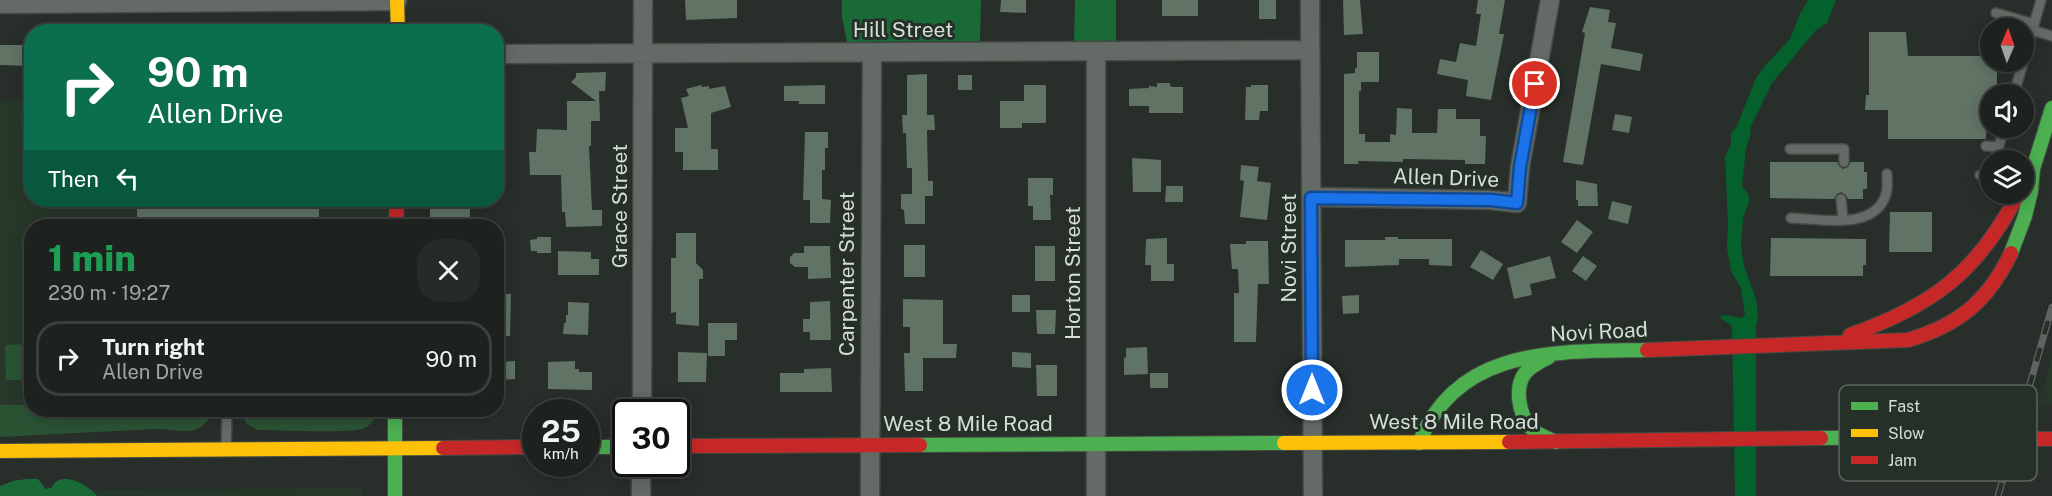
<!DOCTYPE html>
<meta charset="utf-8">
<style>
body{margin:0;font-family:"Public Sans",sans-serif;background:#262a28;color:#f1f3f6;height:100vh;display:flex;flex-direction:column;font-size:22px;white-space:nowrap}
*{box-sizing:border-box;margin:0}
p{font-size:20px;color:#a1a4a4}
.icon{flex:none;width:33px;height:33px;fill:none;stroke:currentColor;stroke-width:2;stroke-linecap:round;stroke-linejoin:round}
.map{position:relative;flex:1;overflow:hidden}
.side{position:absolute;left:24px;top:219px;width:480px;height:198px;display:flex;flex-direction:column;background:#1e221f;border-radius:24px;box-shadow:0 3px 15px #0003,0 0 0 2px #3c3f3d}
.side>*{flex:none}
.guide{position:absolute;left:24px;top:24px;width:480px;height:183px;border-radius:24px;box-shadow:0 3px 15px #0003,0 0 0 2px #3c3f3d;background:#0b6e4f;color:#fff;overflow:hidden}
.needle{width:39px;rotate:2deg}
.tools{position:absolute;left:1980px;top:18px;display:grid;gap:12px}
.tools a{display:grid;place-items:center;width:54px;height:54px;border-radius:50%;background:#1e221f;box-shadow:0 3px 15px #0003,0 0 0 2px #3c3f3d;font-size:30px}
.speed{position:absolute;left:522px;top:399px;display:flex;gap:12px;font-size:30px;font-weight:700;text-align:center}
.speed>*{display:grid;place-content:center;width:78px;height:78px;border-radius:50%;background:#1e221f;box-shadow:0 3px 15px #0003,0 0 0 2px #3c3f3d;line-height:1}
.speed small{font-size:15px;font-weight:400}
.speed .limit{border:3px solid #111;border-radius:9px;background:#fff;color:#111}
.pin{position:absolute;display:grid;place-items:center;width:51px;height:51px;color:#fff;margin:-26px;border:3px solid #fff;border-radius:50%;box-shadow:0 2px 6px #0007}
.me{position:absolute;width:66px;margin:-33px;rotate:0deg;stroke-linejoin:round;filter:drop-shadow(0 0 4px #0008)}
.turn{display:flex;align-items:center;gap:21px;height:126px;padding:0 24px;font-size:27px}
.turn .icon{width:78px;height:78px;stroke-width:2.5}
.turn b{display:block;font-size:42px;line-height:51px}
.then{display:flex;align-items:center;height:57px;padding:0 24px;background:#0003;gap:12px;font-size:22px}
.round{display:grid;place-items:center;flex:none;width:63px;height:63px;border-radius:24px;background:#262a28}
.head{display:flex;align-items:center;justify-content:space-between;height:102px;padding:0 24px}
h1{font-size:36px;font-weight:800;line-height:45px;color:#1e9e55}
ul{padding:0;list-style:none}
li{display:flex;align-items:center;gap:18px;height:75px;margin:0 12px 9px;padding:0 12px;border:3px solid #3c3f3d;border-radius:24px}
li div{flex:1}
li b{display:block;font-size:22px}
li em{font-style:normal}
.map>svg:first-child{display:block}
</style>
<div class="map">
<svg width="2052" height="496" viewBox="0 0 2052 496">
<rect width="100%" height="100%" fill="#282e29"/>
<path fill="#27382a" d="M0,101H31L32,200H396L395,226H32L31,409H0Z
M2052,356V405H2038Z
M363,488V496H0V492L26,490Z"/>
<path fill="#2a5334" d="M31,113H32L31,137L23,135L21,115Z
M31,344H32L31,391L20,380H6L5,348L6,345Z
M0,405H31L32,410H214C200,440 182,429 154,429L0,437Z
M239,410H379C376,417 372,424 365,428C352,434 276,430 257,430L247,424Z"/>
<path fill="#1a6a37" d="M842,0H981L980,41L847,42L842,17Z
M1075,0H1116V42L1074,41Z
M26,479H38L46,489L51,488C53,486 54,483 57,481C70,474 90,487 97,496H0V486L13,481Z"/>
<path fill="#04612c" d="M1808,0H1836L1827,23L1816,30L1772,83L1751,126L1750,137L1746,148L1742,186L1749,196V202L1743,218L1741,246L1744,266L1756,299L1758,317L1756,326V496H1735L1732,326L1719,317L1725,315L1742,318L1745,315L1741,288L1731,271L1727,248L1728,223L1725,157L1731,144V133L1737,126L1756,78L1764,67L1790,39L1800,14Z"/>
<path fill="#607365" d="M685,0H737V18L686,20Z
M1001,0H1026V13L1000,12Z
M1162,0H1198V16H1162Z
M1259,0H1276V19H1259Z
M1343,0H1360L1363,34L1344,35Z
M1478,0H1505L1499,34H1504L1491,100L1466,96L1468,80L1437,74L1440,59L1456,62L1460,43L1476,46L1481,14H1476Z
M1590,7L1610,10L1608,22L1616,23L1611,48L1643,54L1640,71L1601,64L1583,165L1563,162L1585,33L1582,32Z
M1869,32H1906L1908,56H1990V62H1997V94H1990V117H1987L1986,139H1888V110H1865L1866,95H1869Z
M0,45H30L32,66L0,65Z
M1357,52H1379V82H1361V91H1359V134H1365V142H1390V134L1396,135L1397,108L1412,109V133H1437L1438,109H1456V119H1480V136H1486L1485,164H1465V160L1403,159V162L1358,161L1359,164H1344V74L1355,73V68H1357Z
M606,72L605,91H599L600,121H591V146H589L592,210H602V226L566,227L565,212H562L561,175H530L529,152H536L537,129L567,130V101H596L571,82L576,77V73Z
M927,74V115H934L935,130H927L928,181H933V196H925V224H905L904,210L901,209V194H912V168H907L906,133H903L902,115H907V75Z
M958,75H972V90H958Z
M1157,83H1170V86L1173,87H1183V113H1149V106H1129V89L1149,88V86L1157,87Z
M701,85L702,87L709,86V89L725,86L731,107L711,113V149H718V170H683V152H675V128H688L681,98L689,96L686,89Z
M825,85V104H799V101H784V86Z
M1024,85H1046V123H1022V128H1000V101H1024Z
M1251,85H1268V111H1260L1259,120H1245L1246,87H1251Z
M1615,114L1632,117L1629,133L1612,130Z
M805,132H828V148H825V170H822V199L831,200L830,223H810V200H803Z
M1132,158L1161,160V192H1133Z
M1770,162H1837L1839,166L1843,169L1848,167L1851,162H1864V172H1867V189H1863V199H1848L1846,195L1841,192L1837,194L1834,199L1770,198Z
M1241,165L1259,167L1257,181L1271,183L1267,220L1240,217L1244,181L1240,180Z
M1028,178H1053V195H1050L1051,220H1033V206H1028Z
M1576,180L1597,184L1598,206H1578V200H1576Z
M1166,186H1183V202H1165Z
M137,200H319V226H137Z
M1612,201L1632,206L1628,224L1608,219Z
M430,207H470V226H430Z
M1890,212H1932V252H1889Z
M1577,220L1593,232L1577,253L1561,242Z
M676,233H696V263L703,270V279H699V326L676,324V312L671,313V258H676Z
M537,237H551V253H537V251H531L530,240L537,239Z
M1385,237H1398V239H1452V266L1429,265V259H1399V265L1345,267V240H1385Z
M1167,238V264H1174V281H1151V265H1145L1146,239Z
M1771,238L1866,239V265H1863V276H1770Z
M1246,241H1268L1269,284H1258L1256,342H1234V293H1239L1238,269H1232L1230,244H1246Z
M904,245H925V277H904Z
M804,246H830L831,278L808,279V267H795L790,263V257L794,253H804Z
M1035,246H1055V281H1035Z
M1481,250L1503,264L1493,280L1470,267Z
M558,251L591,252V259H599V275H558Z
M1550,256L1556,278L1530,284L1532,295L1514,299L1507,268Z
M1583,256L1597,266L1586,281L1572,271Z
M496,293L511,294L510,336H498Z
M1012,295H1030V312H1012Z
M1359,295V313L1343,314L1342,296Z
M903,299L943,300V344H957L956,358H923V391H905L904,353H910V327H903Z
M830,301L831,340H810V332H803V319H810V302Z
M568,302L589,303L588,335L563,334L564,323H566V315H568Z
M1036,310H1056L1055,334H1037Z
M708,323H737V340H725V356H708Z
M1147,347L1148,374L1124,375V358L1126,357V348Z
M678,352L707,353L706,382H678Z
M1012,352L1031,353V368L1012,367Z
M515,361V379L497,380V362Z
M575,361V369H579V372H592V390L548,389V362Z
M1036,365H1057V396H1037Z
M831,368L832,392H780V373H804V369Z
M1150,373H1168V388H1150Z"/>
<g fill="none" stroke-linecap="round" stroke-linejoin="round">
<defs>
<path id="lane" d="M1996,13L2034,24
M2032,30L2052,36
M2014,94L2041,0
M1986,146L1999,147
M1790,149H1844V162
M1995,160L2004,128
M1980,175L1990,170
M1841,199L1843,219
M1791,218C1821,219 1875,231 1886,194C1888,188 1887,181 1887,174
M226,449L227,410"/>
<path id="street" d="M1310,0L1313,496
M0,4L397,1
M496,54L1310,50
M1311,197L1491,200L1517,203L1520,167L1550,0
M642,412L643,0
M641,464V496
M870,496L872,53
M1096,496V51"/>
<path id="fast" d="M2011,253L2025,216L2031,191L2033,169L2052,108
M1549,357C1541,361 1531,366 1525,373C1514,388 1519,415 1531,428C1537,435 1548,438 1556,442
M395,410V496
M1821,438L1921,437
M1419,443C1458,345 1559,352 1647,350
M920,445L1284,443
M586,447H626"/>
<path id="slow" d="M397,0L398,32
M1284,443L1509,442
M0,451L443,448"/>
<path id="jam" d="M396,226L397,200
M1850,335C1932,306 1978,272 2018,194
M1647,350L1908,340C1959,325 1988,301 2011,253
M1509,442L1821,438
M676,446L920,445
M443,448L536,447"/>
</defs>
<use href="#lane" stroke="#454a45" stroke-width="12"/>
<use href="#street" stroke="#454a45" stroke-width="21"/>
<use href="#fast" stroke="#454a45" stroke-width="16"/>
<use href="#slow" stroke="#454a45" stroke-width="16"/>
<use href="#jam" stroke="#454a45" stroke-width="16"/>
<use href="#lane" stroke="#646a65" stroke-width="9"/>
<use href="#street" stroke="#646a65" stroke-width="18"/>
<use href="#fast" stroke="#4caf50" stroke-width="14"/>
<use href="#slow" stroke="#ffc107" stroke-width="14"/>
<use href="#jam" stroke="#c62828" stroke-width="14"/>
<defs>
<path id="rail" d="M1998,496L2052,307"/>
</defs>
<use href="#rail" stroke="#5f6460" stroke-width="7"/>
<use href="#rail" stroke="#253128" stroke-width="4.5" stroke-dasharray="14" stroke-linecap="butt"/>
<defs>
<path id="jam-bridge" d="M1921,437L2052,439"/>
</defs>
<use href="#jam-bridge" stroke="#454a45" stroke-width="16" stroke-linecap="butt"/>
<use href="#jam-bridge" stroke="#c62828" stroke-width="14"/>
</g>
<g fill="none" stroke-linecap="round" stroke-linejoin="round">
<defs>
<path id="route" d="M1312,390L1311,198L1491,200L1517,203L1520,167L1535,84"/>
</defs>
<use href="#route" stroke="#114b97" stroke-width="15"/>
<use href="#route" stroke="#1a73e8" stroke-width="10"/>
</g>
<g text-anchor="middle" stroke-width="6" stroke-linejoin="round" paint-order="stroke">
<g font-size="21" fill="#d6ddd7" stroke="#253128">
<text x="903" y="37">Hill Street</text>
<text transform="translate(1446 178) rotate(2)" y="7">Allen Drive</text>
<text transform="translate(620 206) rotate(-90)" y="7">Grace Street</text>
<text transform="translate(1289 248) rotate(-90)" y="7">Novi Street</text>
<text transform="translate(1073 273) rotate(-90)" y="7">Horton Street</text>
<text transform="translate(847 274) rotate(-90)" y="7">Carpenter Street</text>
<text transform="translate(1599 332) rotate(-3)" y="7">Novi Road</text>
<text x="1454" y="429">West 8 Mile Road</text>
<text x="968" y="431">West 8 Mile Road</text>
</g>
</g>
<rect x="1839" y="385" width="198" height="96" rx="9" fill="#253128" stroke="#5a655d" stroke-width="1.5"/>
<rect x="1851" y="402" width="27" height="8" fill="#4caf50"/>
<rect x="1851" y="429" width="27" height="8" fill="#ffc107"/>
<rect x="1851" y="456" width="27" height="8" fill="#c62828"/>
<g font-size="16" fill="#d6ddd7">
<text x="1888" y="412">Fast</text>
<text x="1888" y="439">Slow</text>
<text x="1888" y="466">Jam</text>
</g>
</svg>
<div class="tools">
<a><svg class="needle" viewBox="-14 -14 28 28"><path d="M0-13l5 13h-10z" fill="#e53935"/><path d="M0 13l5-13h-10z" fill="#a1a4a4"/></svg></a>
<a><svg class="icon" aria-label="sound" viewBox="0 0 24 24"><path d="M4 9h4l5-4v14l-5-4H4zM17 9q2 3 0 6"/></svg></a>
<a><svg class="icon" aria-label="layers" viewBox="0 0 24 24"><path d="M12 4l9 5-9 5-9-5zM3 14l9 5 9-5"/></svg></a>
</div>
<div class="speed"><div>25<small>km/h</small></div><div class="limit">30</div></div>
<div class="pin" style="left:1535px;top:84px;background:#d93025"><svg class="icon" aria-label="arrive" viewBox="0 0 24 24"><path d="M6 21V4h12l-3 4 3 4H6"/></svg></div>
<svg class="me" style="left:1312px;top:390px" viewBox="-20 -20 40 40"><circle r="17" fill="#1a73e8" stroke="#fff" stroke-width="3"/><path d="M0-11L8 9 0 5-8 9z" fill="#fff"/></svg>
<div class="guide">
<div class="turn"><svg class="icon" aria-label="right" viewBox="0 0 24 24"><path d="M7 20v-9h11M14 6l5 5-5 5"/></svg><div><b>90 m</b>Allen Drive</div></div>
<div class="then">Then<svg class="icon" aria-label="left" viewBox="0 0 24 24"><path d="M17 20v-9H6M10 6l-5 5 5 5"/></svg></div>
</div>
<section class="side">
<div class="head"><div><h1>1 min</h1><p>230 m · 19:27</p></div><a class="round"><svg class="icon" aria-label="close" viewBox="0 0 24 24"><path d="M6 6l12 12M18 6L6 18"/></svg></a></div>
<ul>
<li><svg class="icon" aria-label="right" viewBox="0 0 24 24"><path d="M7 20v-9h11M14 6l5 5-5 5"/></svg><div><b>Turn right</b><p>Allen Drive</p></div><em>90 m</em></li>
</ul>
</section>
</div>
